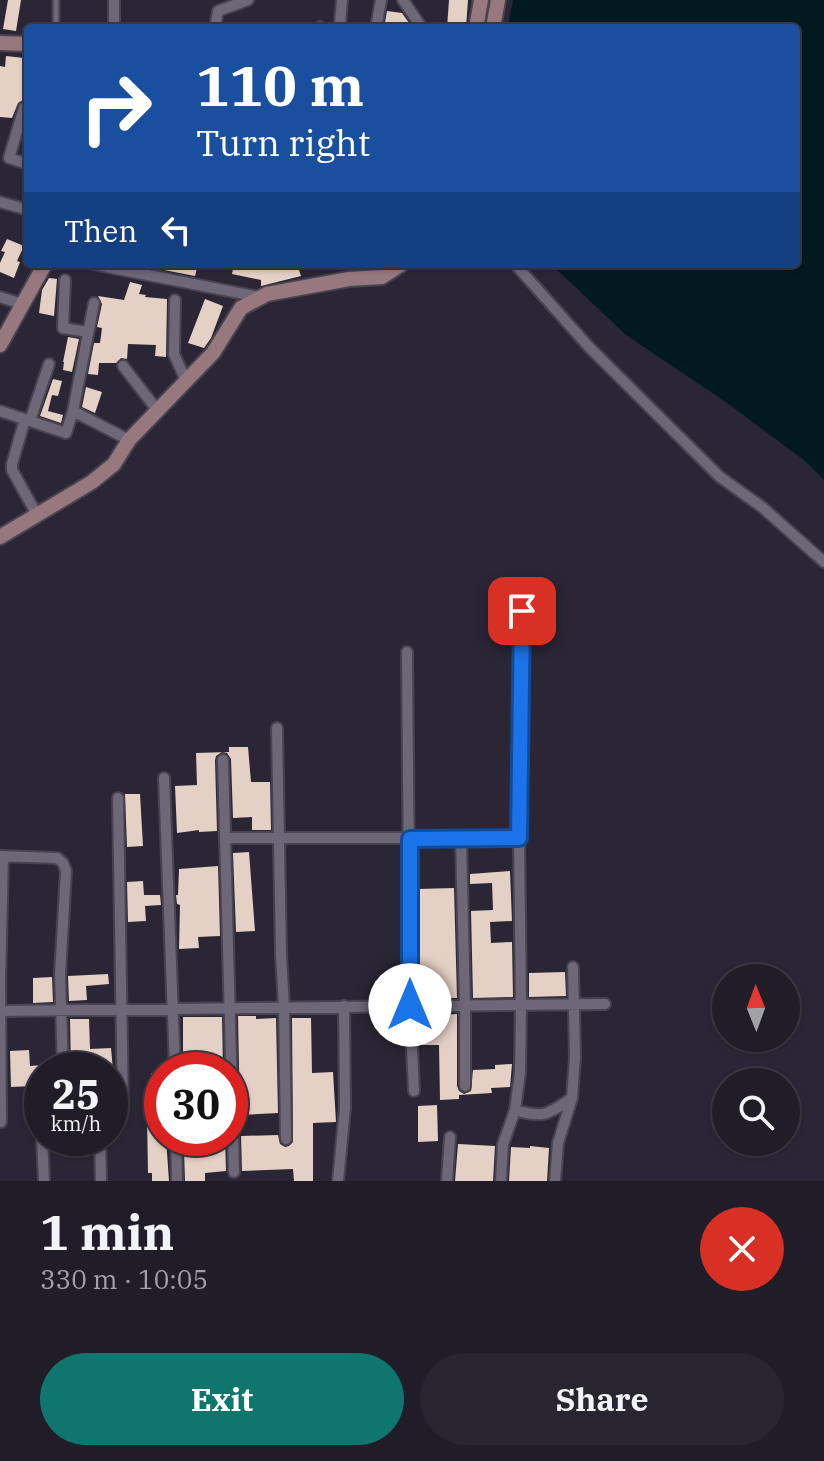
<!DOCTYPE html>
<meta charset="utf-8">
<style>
body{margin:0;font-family:"IBM Plex Serif",serif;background:#282530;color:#f1f3f6;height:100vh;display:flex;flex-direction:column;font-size:30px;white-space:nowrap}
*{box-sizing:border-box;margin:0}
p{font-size:26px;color:#a2a1a8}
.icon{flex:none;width:44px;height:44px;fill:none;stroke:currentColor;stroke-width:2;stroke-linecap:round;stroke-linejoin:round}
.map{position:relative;height:1181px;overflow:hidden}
.panel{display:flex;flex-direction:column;background:#201c28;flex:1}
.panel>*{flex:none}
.banner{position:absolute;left:24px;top:24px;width:776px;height:244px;border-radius:8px;box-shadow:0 2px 6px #0004,0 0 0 2px #3d3a45;background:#1a4fa0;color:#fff;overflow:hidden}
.needle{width:52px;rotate:359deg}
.fabs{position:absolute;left:712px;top:964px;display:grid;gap:16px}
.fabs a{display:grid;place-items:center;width:88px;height:88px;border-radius:50%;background:#201c28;box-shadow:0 2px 6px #0004,0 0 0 2px #3d3a45;font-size:40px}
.speed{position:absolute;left:24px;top:1052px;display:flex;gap:16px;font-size:40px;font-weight:700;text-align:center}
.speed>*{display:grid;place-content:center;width:104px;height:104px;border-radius:50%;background:#201c28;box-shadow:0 2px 6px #0004,0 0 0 2px #3d3a45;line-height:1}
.speed small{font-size:20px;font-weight:400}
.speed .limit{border:12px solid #d22;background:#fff;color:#111}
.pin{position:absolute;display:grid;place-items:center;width:68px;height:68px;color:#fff;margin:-34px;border-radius:16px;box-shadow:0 4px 12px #0006}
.me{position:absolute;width:88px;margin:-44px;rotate:0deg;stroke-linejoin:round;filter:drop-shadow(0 0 6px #0008)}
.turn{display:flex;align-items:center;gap:28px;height:168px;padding:0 40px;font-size:36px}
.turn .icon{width:104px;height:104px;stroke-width:2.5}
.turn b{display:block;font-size:56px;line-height:68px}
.then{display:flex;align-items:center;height:76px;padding:0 40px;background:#0003;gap:16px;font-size:30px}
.round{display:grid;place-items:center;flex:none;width:84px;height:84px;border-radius:42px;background:#282530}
.summary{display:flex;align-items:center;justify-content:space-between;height:136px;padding:0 40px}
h1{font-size:48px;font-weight:700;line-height:60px}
.button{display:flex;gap:16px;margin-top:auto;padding:16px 40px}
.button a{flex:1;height:92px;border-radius:48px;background:#0f766e;color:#fff;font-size:32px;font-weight:700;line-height:92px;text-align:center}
.button a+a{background:#282530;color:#f1f3f6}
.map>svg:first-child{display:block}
</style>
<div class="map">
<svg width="824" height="1181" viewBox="0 0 824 1181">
<rect width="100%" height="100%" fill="#2b2635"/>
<path fill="#001a20" d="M513,0H824V480L805,461L730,405L626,335L551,264H796V28H510L509,20Z"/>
<path fill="#e4d0c4" d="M8,0H21L16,31L3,29Z
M449,0H468L466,28H447Z
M387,11L402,13L409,23V28H384Z
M6,56L24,58L22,77L28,78V101L23,100L18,103L12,118L0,117V66L5,67Z
M7,239L24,246L17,261L20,262L14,278L0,272V263L5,252L1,251Z
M133,264H198L195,276Z
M234,264H297L301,276L261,286V280L232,274Z
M49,278L57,279L54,316L39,313L42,290Z
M130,282L142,285L139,294L146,295L145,297L167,299L166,357L155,356L156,345L128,344L127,359L121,358L116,363H99L98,375L88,374L94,343H100L102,328L97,327L102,304L98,296L124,300Z
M205,299L223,306L211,338L204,348L188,343Z
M68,337L79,339L72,372L63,370L64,362H63Z
M53,379L62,381L58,396L52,395L48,411L63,415L61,423L40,416Z
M86,387L102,392L95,413L82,407Z
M229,747H248L251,782H270L271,830H252V817L233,818L231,759L227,753L222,752L216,756L215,760L217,831L199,832V830L177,833L175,786L197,785L196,753L229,752Z
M125,794H140L143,846L127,847Z
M249,852L255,931L236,932L233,853Z
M218,866L220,936L198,937L199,948L179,949L180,905L177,904L176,895H178L179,869Z
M510,871L512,921L490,922L491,943L512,942L513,997L473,998L471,911L493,910L492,883L470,884V874Z
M143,881L144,895H160L161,905L145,906L146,921L128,922L127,882Z
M454,888L457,998H418V889Z
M565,972L566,996L529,997V973Z
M108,974L109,984L86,986L87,1000L69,1001L68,976Z
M52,977L53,1002L33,1003V978Z
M457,1014V1086L459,1091L464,1094L471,1091L473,1070L495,1069V1065L512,1064L510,1087L491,1088L492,1093L459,1095V1099L440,1100L439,1045H420L419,1016Z
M238,1016H256V1019L276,1018L278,1113L240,1115Z
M183,1017H222L223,1067L183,1069Z
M292,1018H311L312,1073L333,1072L336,1122L313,1123V1181H294L293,1169L242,1171L241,1136L278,1135L280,1144L285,1147L289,1146L293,1142Z
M70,1019H89L90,1049L111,1048L113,1070H71Z
M29,1050L30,1066L42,1065V1091L34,1092V1086L11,1087L10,1051Z
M151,1073H162V1138H166L169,1181H152V1173H148L147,1117H151Z
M437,1105L438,1141L418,1142V1106Z
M187,1138H225L226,1171L205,1173V1181H185L184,1150H187Z
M458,1144L495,1146L493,1181H455Z
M530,1146L549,1148L547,1181H509L511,1147L530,1148Z"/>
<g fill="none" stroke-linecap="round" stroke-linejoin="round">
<defs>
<path id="lane" d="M56,0V28"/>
<path id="street" d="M114,0V28
M403,0L422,28
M340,24L342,0
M215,28L218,11L248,0
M319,28L320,27
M376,28L381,0
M24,108L9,158L28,164
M0,202L28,210
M94,264L107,267
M108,264L107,267L259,297
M515,264L589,347L720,477L762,507L824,562
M65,280L63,328L88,332
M0,297L22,304
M175,300L174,354L186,381
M123,366L158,411
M0,411L66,433L73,411L94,303
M73,411L129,440
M25,419L12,464V470L37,515
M30,421L49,364
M407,652L410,1005L414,1091
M277,728L281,955L284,1007L286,1139
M223,760L234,1172
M164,778L175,1070
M118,798L123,1109
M226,838H519
M461,839L465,1005V1086
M0,856L57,858L63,863L66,871L60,975L63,1070
M0,1011L605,1004
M515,1110C544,1119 548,1114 572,1098
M41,1119L42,1135
M1,1122L0,982L3,856
M42,1138L44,1181
M100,1138L101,1181
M176,1138L177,1181
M338,1181L345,1108L344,1006
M447,1181L450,1137
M501,1181L503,1144L515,1110L520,1073L521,1005L519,838L522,611
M555,1181L558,1143L572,1098L575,1057L573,967"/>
<path id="secondary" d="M476,28L481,0
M493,28L498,0
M0,43L28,44
M0,345L45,264
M0,537L92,482L114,464L129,440L213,353L241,308L267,294L349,279L382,277L402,264"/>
</defs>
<use href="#lane" stroke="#47434f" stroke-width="9"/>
<use href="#street" stroke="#47434f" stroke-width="14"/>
<use href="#secondary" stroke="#47434f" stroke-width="18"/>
<use href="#lane" stroke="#6d6778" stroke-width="5"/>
<use href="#street" stroke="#6d6778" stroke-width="10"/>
<use href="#secondary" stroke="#98787f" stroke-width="14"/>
</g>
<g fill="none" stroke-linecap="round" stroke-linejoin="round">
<defs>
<path id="route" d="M410,1005V839L519,838L522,611"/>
</defs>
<use href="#route" stroke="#114b97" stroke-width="20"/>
<use href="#route" stroke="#1a73e8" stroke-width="14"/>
</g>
</svg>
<div class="fabs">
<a><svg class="needle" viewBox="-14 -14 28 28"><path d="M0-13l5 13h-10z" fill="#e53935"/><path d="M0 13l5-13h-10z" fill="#a2a1a8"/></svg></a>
<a><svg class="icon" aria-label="search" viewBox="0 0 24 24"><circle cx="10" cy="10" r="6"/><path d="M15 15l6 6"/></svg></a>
</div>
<div class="speed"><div>25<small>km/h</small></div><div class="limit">30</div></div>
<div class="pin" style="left:522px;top:611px;background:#d93025"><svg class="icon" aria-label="arrive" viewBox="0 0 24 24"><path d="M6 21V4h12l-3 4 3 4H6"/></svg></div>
<svg class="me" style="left:410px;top:1005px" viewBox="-20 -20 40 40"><circle r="19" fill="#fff"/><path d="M0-13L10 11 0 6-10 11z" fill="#1a73e8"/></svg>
<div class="banner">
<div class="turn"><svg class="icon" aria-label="right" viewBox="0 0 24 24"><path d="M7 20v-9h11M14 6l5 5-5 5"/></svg><div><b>110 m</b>Turn right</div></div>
<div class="then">Then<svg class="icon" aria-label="left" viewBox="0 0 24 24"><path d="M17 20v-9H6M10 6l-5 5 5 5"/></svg></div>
</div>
</div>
<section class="panel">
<div class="summary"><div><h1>1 min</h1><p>330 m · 10:05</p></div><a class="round" style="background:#d93025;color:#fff"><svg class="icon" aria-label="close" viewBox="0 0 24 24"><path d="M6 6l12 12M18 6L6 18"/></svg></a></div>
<div class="button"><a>Exit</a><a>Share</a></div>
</section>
